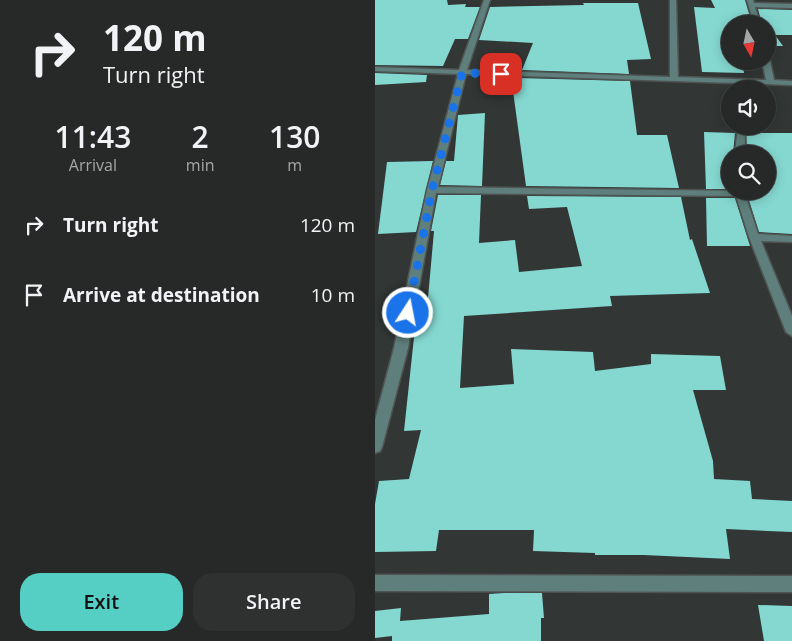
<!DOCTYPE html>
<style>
body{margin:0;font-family:"Open Sans",sans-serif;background:#2e3130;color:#f1f3f6;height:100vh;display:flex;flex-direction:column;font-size:19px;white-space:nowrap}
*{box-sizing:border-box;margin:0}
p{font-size:16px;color:#a4a6a8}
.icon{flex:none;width:28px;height:28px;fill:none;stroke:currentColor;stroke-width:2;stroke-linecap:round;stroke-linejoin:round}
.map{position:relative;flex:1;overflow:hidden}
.details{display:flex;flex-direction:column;background:#262928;width:375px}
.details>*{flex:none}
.guide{background:#262928;color:#f1f3f6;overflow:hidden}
.needle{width:32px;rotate:171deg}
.controls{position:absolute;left:346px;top:15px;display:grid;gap:10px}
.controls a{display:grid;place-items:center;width:55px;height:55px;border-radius:50%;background:#262928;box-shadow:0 2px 12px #0003,0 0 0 1px #424545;font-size:25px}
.pin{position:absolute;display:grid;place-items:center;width:42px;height:42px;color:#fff;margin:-21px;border-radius:10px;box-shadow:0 2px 8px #0006}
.me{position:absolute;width:55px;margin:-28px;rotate:11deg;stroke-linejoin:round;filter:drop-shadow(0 0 4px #0008)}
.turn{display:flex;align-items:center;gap:18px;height:105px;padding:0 20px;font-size:22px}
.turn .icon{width:65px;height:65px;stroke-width:2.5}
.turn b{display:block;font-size:35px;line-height:42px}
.eta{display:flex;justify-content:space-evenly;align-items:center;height:85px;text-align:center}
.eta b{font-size:30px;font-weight:600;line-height:35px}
.action{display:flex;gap:10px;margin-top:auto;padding:10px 20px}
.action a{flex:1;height:58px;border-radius:20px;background:#55cec4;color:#111;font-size:20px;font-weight:600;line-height:58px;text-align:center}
.action a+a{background:#2e3130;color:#f1f3f6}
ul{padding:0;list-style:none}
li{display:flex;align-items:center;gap:15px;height:70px;padding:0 20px}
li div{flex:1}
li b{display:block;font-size:19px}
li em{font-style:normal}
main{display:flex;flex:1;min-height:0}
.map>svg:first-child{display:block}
</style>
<main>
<section class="details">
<div class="guide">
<div class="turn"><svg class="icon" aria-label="right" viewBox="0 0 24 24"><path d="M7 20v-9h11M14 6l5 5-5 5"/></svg><div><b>120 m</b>Turn right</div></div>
</div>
<div class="eta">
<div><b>11:43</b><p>Arrival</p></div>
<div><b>2</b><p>min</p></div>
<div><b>130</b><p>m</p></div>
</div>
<ul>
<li><svg class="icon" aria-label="right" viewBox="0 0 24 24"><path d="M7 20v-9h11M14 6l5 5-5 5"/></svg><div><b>Turn right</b></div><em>120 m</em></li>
<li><svg class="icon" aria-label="arrive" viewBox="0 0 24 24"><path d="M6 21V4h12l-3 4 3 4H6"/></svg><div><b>Arrive at destination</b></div><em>10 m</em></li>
</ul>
<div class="action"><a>Exit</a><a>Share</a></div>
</section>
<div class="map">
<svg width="417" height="641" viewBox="0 0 417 641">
<rect width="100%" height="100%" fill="#323736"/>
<path fill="#84d8d0" d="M0,0H72L73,5L91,4L90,7H105L93,39H80L68,66L0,65Z
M336,0H370L377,24H355V61H367L369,73L327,72L319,7L340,8Z
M208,3H263L276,59L252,60L254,74L147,70L158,43L104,40L115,7L209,5Z
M383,9L417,10V35H400L408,46H392V24H387Z
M0,73L52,75L51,82L0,85Z
M143,78L255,81L262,135H292L304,188L151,186L138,91Z
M110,113L107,186L65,185L71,161H79L83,115Z
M329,132L360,133L358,154H355V189H331Z
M371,133H417V234L384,232L371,191H392V154H372Z
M58,161L41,232L3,234L12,162Z
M63,195H106L104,243L140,240L144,272L207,266L192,207L154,209L152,196L306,197L315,240L317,239L335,293L235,296L237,306L89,316L85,388L139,384L136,349L218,352L220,371L276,364V354L345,356L351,390H318L338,461L339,479L375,481L377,499L417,501V532L351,529L355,559L269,555H220V553L158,551L159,530H64L61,551L0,552V504L4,481L34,479L46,430L29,431L42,309H52L59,231H56Z
M331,198H360L375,246H332Z
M129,593H167L169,618H166V641H17V636L0,638V611L26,608L25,621L114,614V594Z
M383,605L417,606V641H389Z"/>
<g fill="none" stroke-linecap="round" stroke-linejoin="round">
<defs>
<path id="minor" d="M109,0H115L92,70L295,77V0H301L303,77L391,80L387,61H392V59L395,61L399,80L417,81V85L91,74L63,187L369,191L383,234L417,236V242L386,241L417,316V336L411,332L374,237L361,196L61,193L33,348L7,447L5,451L0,453V420L19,348L52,190L83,74L0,71V67L84,70Z
M372,0H378L379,3L417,4V8L380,7L385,24H379Z
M360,126H368L370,135V154H360L362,135Z
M0,575L417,576V592L0,591Z"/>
</defs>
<use href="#minor" stroke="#4f5453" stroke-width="3"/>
<use href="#minor" fill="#5e7f7b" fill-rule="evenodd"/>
</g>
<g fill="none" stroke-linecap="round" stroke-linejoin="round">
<path stroke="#1a73e8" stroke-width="9" stroke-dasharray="0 16.2" d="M33,313L57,190L87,73L126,74"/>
</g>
</svg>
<div class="controls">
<a><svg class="needle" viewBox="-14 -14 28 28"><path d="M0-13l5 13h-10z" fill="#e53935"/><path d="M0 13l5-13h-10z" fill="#a4a6a8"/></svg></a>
<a><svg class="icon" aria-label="sound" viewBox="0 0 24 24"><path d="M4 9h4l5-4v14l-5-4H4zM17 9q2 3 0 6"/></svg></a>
<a><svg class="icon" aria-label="search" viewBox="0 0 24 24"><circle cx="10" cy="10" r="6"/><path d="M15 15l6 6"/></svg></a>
</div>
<div class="pin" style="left:126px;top:74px;background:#d93025"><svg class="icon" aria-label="arrive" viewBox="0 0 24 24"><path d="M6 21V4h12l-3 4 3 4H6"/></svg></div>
<svg class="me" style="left:33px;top:313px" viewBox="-20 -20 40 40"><circle r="17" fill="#1a73e8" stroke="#fff" stroke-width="3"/><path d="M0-11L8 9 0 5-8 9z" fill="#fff"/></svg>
</div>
</main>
